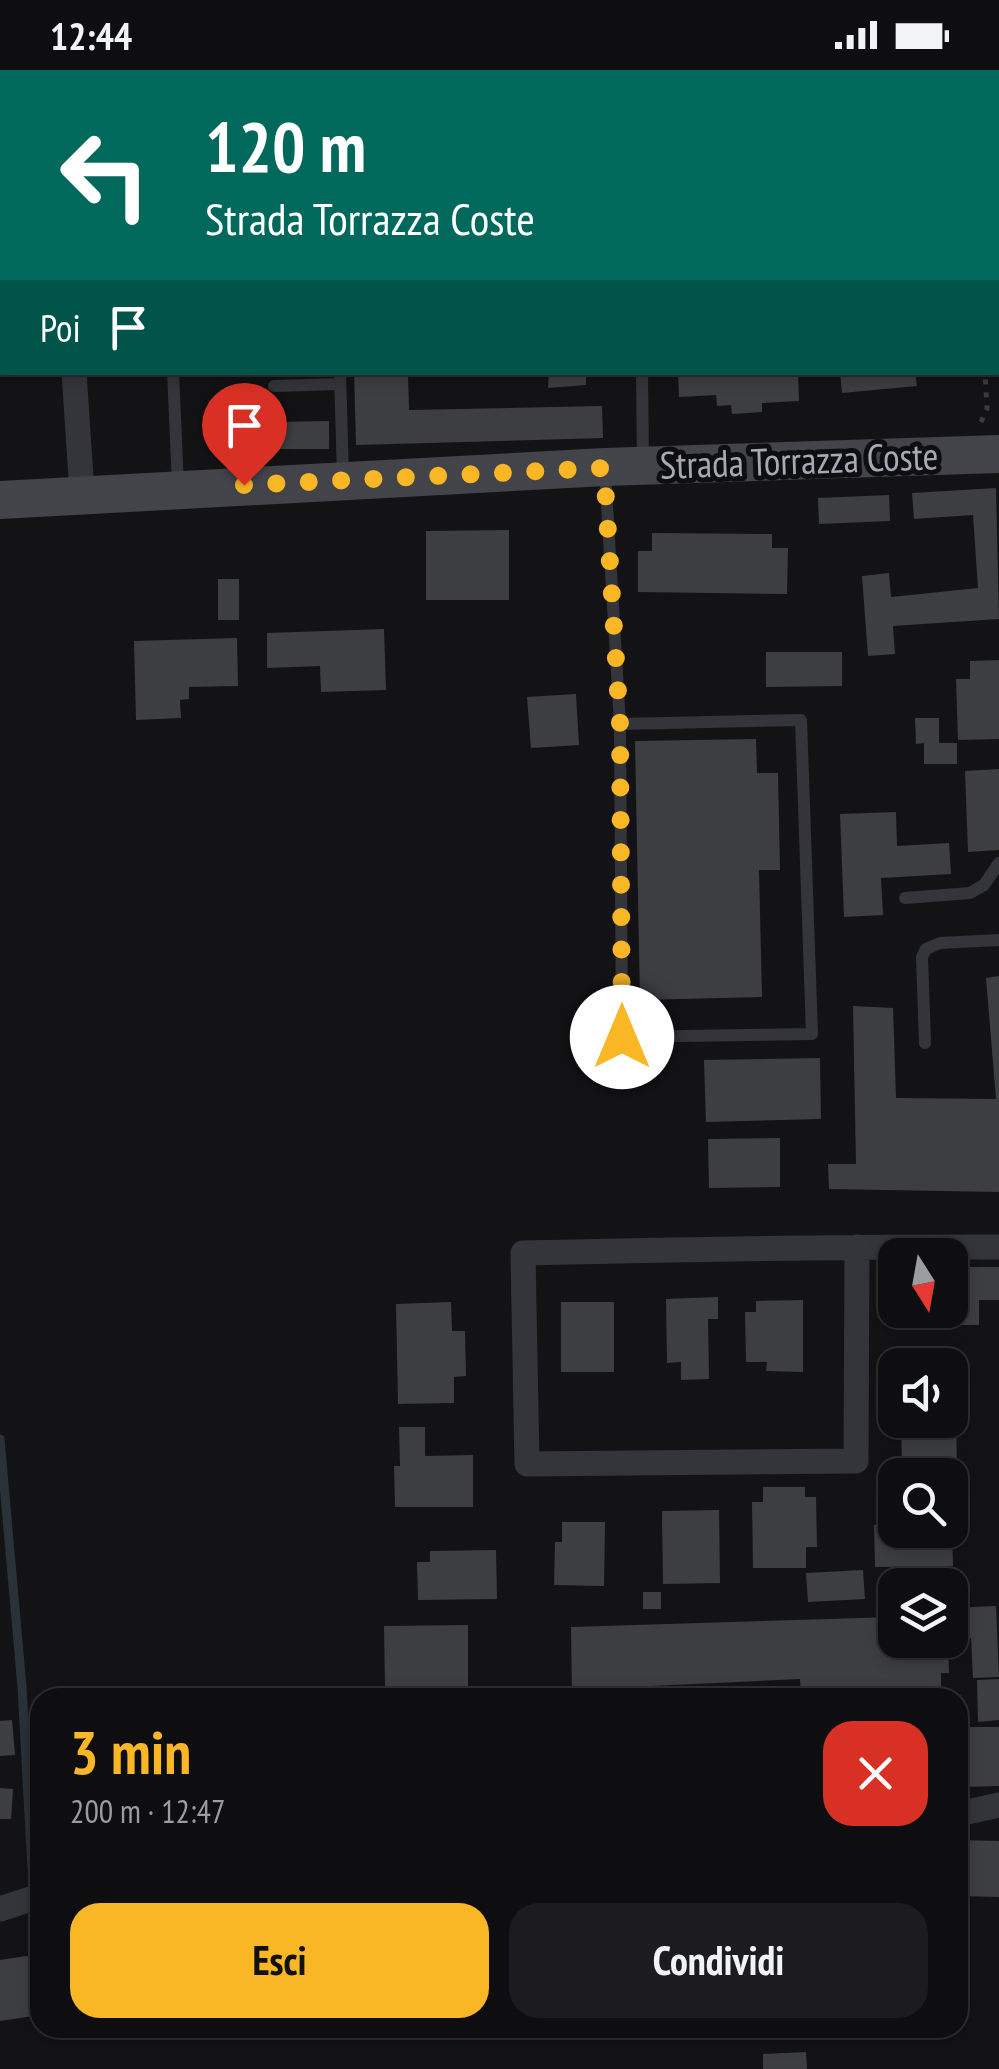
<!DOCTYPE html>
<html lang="it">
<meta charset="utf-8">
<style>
body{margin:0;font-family:"PT Sans Narrow",sans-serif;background:#1c1c1e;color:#f1f3f6;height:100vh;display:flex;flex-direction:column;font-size:38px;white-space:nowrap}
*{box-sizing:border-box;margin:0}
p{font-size:32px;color:#9b9c9f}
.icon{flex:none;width:55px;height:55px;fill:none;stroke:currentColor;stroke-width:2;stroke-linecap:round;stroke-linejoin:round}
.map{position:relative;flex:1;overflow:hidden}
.drawer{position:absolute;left:30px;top:1618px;width:938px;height:350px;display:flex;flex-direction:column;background:#0e0e10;border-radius:30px;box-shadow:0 5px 15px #0003,0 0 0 2px #2e2e30}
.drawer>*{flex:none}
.hud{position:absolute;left:0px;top:0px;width:1000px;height:305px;box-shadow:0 5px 15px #0003,0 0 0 2px #2e2e30;background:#00695c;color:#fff;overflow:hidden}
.needle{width:65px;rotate:169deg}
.tools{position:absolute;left:878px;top:1168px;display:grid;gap:20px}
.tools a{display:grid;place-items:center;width:90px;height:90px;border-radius:20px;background:#0e0e10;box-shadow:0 5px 15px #0003,0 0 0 2px #2e2e30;font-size:50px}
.pin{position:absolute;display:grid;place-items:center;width:85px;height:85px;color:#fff;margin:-102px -42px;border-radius:50% 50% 50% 0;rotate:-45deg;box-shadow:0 0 10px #0007}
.pin .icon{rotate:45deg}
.me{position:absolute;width:110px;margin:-55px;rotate:0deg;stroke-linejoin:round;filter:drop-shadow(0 0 8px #0008)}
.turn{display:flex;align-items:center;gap:35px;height:210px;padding:0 40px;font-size:45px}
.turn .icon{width:130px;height:130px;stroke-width:2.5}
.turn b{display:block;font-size:70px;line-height:85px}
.then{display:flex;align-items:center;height:95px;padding:0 40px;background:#0003;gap:20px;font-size:38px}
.round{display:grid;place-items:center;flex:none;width:105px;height:105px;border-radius:30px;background:#1c1c1e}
.overview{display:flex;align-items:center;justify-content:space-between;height:170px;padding:0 40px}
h1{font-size:60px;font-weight:600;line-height:75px;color:#f9b726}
.cta{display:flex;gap:20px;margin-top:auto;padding:20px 40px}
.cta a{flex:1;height:115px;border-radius:30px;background:#f9b726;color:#111;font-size:40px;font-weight:600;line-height:115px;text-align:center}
.cta a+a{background:#1c1c1e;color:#f1f3f6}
.status{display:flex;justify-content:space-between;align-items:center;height:70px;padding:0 50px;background:#0e0e10;direction:ltr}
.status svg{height:28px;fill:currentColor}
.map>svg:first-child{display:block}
</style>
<div class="status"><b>12:44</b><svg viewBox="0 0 49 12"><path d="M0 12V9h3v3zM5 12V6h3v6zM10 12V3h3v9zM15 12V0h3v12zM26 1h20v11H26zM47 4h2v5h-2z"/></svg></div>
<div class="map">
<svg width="999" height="1999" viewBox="0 0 999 1999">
<rect width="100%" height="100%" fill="#131315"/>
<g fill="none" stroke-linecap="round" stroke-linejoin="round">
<path stroke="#293139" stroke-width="9" d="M0,1369L22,1617L32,1799"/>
</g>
<path fill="#3d3e42" d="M354,302H408L409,340L602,336L603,368L356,375Z
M549,302H586V315L548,318Z
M678,302H798L799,331L762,333V342L732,344L731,335L717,336L716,325L679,327Z
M840,302H915L917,316L842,323Z
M329,351V379H275V352Z
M996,418L999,549L893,556L895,584L868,586L862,506L889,503L891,527L978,518L973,445L914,449L912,423Z
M889,425L890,451L819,454L818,428Z
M509,460V530H426V461Z
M652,463L772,464V478H788L787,524L638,522V481H652Z
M218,509H239V550H218Z
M384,559L386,620L321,622L320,596L267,598V563Z
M237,568L238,616L189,617V629L180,630L181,648L136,650L134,571Z
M766,582H842V616L766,617Z
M999,590V669L958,670L956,609H970V591Z
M576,624L579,675L531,678L527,627Z
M915,648H939V673H957V694H924V673L916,674Z
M756,669L757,703H778L780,800H759L762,927L640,930L635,671Z
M999,699V780L968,782L965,701Z
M896,742L897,776L949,773L951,804L881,808L883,845L844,847L840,744Z
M999,906V1122L829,1119L828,1094H856L853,936L893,938L896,1028L996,1029L986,908Z
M820,988L821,1049L706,1052L704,990Z
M780,1068V1117L709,1118L708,1069Z
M950,1197H999V1230H979V1255H937V1240H950Z
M718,1227V1249H708L709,1309L681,1310V1292L667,1293L666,1229Z
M803,1230V1302L766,1301L767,1292H746L745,1242H756V1231Z
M451,1232L452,1261H465L466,1306L454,1307V1333L398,1334L396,1234Z
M561,1232H614V1302H561Z
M955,1291L957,1399H902L901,1350H950V1295H906V1292Z
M399,1357H425V1386L473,1385V1437H395L394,1396H400Z
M763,1417H805V1427H816L817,1477H806V1498H753L752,1432H763Z
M719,1440L720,1513L663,1514L662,1441Z
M562,1452H605L604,1516L554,1515L555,1472H562Z
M874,1455H895V1460H952L953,1496L875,1497Z
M496,1480L497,1529L418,1530L417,1492H430V1481Z
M863,1500L865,1529L808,1532L806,1503Z
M643,1522H661V1539H643Z
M996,1536L999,1607L973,1608L971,1568L950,1569V1538Z
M895,1547V1570H948L949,1603H941V1617L801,1626L800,1609L630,1617V1628H572L571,1557Z
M468,1555V1628H448L447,1617H385L384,1556Z
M999,1609V1650L978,1652L977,1610Z
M383,1617L384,1628H353V1618Z
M12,1650L15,1685L0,1686V1651Z
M958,1657H999V1716L958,1717Z
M0,1718L13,1719L11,1749H0Z
M958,1770L999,1771V1827L958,1826Z
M40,1884V1945L0,1951V1890Z
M806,1982L807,1999H763V1984Z"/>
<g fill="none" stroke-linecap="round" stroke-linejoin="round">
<path stroke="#3a3c41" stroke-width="5" stroke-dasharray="5 8" stroke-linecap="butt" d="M56,0L58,2
M981,352L987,339L985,302"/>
<path stroke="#34353a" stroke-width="12" d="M173,302L178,415
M340,302L343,408
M642,302L643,394
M274,316L340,314
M605,401L620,654L801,650L812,964L622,967L620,654
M905,828L970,823L984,815L999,793
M925,973L922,887L926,879L940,873L999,870"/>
<path stroke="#34353a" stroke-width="25" d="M180,2L219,0
M74,302L82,423
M857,1177L856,1391L527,1394L523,1183C682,1179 840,1177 999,1177
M958,1744L999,1735
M0,1839L40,1826"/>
<path stroke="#42444a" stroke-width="38" d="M975,0V2
M998,233L999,248
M0,430L605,397L999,384"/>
</g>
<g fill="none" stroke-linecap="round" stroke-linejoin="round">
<path stroke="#f9b726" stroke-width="18" stroke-dasharray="0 32.4" d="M244,415L604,398L620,654L622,967"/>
</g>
<g text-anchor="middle" stroke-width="10" stroke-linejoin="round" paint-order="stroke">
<g font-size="38" fill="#a4a9b6" stroke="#0e0e10">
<text transform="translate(799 391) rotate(-2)" y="13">Strada Torrazza Coste</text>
</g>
</g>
</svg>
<div class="tools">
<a><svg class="needle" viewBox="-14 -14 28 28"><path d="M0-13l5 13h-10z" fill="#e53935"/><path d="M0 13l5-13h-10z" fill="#9b9c9f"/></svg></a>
<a><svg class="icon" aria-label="sound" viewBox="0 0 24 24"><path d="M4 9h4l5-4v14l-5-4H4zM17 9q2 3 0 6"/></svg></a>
<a><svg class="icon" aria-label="search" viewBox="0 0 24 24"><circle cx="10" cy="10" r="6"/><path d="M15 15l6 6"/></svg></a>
<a><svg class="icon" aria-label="layers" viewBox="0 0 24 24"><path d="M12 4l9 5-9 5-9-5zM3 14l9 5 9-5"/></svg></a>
</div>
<div class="pin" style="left:244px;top:415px;background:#d93025"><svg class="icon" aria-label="arrive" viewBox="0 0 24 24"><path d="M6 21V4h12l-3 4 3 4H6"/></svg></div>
<svg class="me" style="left:622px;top:967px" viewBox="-20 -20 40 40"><circle r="19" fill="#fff"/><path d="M0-13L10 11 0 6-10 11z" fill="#f9b726"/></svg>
<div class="hud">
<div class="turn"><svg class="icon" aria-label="left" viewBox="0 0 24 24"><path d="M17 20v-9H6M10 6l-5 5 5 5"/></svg><div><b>120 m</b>Strada Torrazza Coste</div></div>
<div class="then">Poi<svg class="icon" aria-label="arrive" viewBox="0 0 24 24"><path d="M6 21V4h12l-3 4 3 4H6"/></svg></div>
</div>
<section class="drawer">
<div class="overview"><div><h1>3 min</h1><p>200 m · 12:47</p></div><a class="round" style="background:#d93025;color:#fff"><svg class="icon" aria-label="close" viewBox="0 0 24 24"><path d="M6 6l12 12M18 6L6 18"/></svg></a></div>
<div class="cta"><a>Esci</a><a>Condividi</a></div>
</section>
</div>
